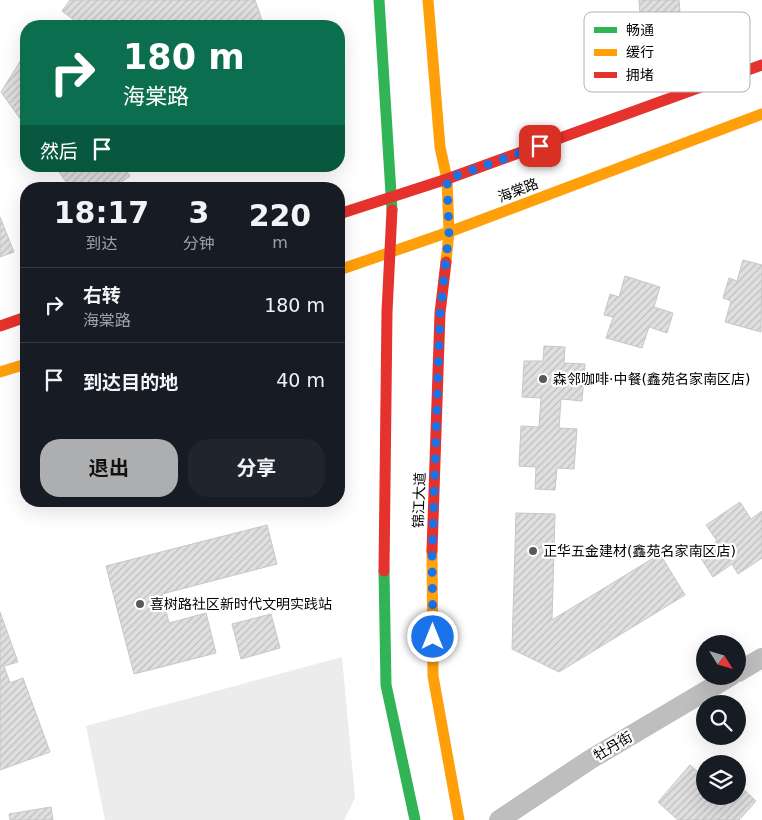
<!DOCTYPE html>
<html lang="zh">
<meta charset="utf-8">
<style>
body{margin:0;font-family:"DejaVu Sans","Noto Sans SC",sans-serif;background:#20242c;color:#f1f3f6;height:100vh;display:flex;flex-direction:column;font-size:19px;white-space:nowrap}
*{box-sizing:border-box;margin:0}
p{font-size:16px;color:#9ea1a6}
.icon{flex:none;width:28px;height:28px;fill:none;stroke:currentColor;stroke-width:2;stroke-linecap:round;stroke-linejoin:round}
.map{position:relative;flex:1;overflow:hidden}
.details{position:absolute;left:20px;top:182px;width:325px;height:325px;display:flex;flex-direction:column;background:#171b24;border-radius:20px;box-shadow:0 5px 20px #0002}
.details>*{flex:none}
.hud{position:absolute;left:20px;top:20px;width:325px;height:152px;border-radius:20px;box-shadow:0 5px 20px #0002;background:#0b6e4f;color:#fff;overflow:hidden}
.needle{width:32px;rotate:127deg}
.buttons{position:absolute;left:696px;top:635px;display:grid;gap:10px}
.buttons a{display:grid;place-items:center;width:50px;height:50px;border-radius:50%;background:#171b24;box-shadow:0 5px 20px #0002;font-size:25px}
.pin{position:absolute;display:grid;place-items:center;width:42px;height:42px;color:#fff;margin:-21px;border-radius:10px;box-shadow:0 2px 8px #0006}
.me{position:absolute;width:55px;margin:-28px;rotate:0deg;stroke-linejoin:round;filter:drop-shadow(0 0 4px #0008)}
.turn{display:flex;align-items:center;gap:18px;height:105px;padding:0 20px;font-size:22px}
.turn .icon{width:65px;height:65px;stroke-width:2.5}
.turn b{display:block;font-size:35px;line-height:42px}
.then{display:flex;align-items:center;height:48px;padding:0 20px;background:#0003;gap:10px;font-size:19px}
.eta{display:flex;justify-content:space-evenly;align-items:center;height:85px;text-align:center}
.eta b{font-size:30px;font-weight:700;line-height:35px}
.action{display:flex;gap:10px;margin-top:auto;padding:10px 20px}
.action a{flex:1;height:58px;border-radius:20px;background:#adaeaf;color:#111;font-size:20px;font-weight:700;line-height:58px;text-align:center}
.action a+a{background:#20242c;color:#f1f3f6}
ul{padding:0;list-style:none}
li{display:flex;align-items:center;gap:15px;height:75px;padding:0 20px;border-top:1px solid #363941}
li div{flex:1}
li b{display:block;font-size:19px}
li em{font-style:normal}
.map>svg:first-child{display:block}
</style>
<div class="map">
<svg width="762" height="820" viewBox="0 0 762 820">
<defs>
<pattern id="building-hatch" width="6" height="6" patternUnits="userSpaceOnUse" patternTransform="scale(1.25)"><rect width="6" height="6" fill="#dfdfdf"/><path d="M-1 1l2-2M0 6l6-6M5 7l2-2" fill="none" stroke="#bebebe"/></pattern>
</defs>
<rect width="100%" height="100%" fill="#fff"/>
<path fill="#ececec" d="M342,657L355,798L344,820H105L86,726Z"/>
<path fill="url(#building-hatch)" stroke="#c7c7c7" d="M70,0H255L264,26H130L119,18L113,26H82L62,11Z
M639,0H679L680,12L640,16Z
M26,52V127L1,92Z
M55,166H123L130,176L112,189H71Z
M0,217L14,252L0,257Z
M743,260L762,265L761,332L725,322L731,301L723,298L729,278L737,281Z
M625,276L660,287L654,307L673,313L667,333L649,327L642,348L606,338L613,317L604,315L610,294L619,297Z
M544,346L565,347L564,363L585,364L582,401L561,399L559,428L577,429L574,469L557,468L555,490L535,489L536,467L519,466L521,426L539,427L541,398L522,397L524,361H543Z
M740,502L751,519L762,511V558L738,574L732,564L713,577L698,554L717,541L706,525Z
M516,513L555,514L552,620L660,554L685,595L559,672L512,649Z
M267,525L277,564L162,594L169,623L206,613L216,653L134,674L106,566Z
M0,612L18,662L4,666L10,683L23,678L50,752L0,770Z
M271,614L280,648L241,659L232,624Z
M690,765L705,778V796H738V784L756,801L739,820H678L658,802Z
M51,807L53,820H10L9,814Z"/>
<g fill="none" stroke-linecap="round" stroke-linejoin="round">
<path stroke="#bebebe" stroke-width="20" d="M738,672L762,658
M499,820L591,759L731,676"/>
<path stroke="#30b455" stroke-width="11" d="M379,0L392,210
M384,571L386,685L415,820"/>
<path stroke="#ff9f0a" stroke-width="11" d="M428,0L440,147L447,179L449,232L446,262
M339,270L449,232L762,114
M0,372L26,364
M432,551L433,676L459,820"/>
<path stroke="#e5322d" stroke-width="11" d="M339,214L447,179L762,65
M0,326L26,317
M432,551L440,313L446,262
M384,571L387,312L392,210"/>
</g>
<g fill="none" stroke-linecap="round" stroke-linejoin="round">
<path stroke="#1a73e8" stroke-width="9" stroke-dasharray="0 16.2" d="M433,637L432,558L440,314L449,232L447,179L540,146"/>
</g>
<g fill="#595959" stroke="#fff" stroke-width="2">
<circle cx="543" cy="379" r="5"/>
<circle cx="533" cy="551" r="5"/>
<circle cx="140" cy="604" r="5"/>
</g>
<g text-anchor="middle" stroke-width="4.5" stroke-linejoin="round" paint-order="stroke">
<g font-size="14" fill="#000" stroke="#fff">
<text transform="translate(518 190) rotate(-21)" y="5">海棠路</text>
<text transform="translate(419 500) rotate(-88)" y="5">锦江大道</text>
<text transform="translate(613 746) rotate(-31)" y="5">牡丹街</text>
</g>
<g font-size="14" fill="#000" stroke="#fff" text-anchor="start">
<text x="553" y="384">森邻咖啡·中餐(鑫苑名家南区店)</text>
<text x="543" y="556">正华五金建材(鑫苑名家南区店)</text>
<text x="150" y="609">喜树路社区新时代文明实践站</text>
</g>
</g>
<rect x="584" y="12" width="166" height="80" rx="8" fill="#fff" stroke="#b2b2b2" stroke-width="1"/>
<rect x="594" y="27" width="23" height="6" fill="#30b455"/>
<rect x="594" y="49" width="23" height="7" fill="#ff9f0a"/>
<rect x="594" y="72" width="23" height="6" fill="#e5322d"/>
<g font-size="14" fill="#000">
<text x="626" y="35">畅通</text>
<text x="626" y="57">缓行</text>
<text x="626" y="80">拥堵</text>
</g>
</svg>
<div class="buttons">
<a><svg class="needle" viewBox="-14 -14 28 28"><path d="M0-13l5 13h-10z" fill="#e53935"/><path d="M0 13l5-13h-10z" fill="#9ea1a6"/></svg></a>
<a><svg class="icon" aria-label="search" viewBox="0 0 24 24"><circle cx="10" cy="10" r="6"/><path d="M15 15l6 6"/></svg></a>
<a><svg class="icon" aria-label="layers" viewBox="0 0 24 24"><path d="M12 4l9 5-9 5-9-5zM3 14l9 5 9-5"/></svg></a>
</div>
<div class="pin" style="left:540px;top:146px;background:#d93025"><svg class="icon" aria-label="arrive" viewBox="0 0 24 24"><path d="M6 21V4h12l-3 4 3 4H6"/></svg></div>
<svg class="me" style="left:433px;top:637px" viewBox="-20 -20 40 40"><circle r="17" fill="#1a73e8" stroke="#fff" stroke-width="3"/><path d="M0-11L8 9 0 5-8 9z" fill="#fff"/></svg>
<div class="hud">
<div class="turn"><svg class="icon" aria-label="right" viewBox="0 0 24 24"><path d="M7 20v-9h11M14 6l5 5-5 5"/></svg><div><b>180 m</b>海棠路</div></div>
<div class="then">然后<svg class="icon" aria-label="arrive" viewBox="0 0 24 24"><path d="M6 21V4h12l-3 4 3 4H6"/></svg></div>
</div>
<section class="details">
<div class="eta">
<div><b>18:17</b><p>到达</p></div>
<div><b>3</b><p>分钟</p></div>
<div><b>220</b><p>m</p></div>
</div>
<ul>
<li><svg class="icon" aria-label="right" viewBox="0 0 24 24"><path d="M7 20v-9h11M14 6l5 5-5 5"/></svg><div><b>右转</b><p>海棠路</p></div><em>180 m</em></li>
<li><svg class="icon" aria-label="arrive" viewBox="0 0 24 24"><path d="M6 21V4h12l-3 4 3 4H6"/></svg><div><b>到达目的地</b></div><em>40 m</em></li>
</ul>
<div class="action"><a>退出</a><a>分享</a></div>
</section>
</div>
